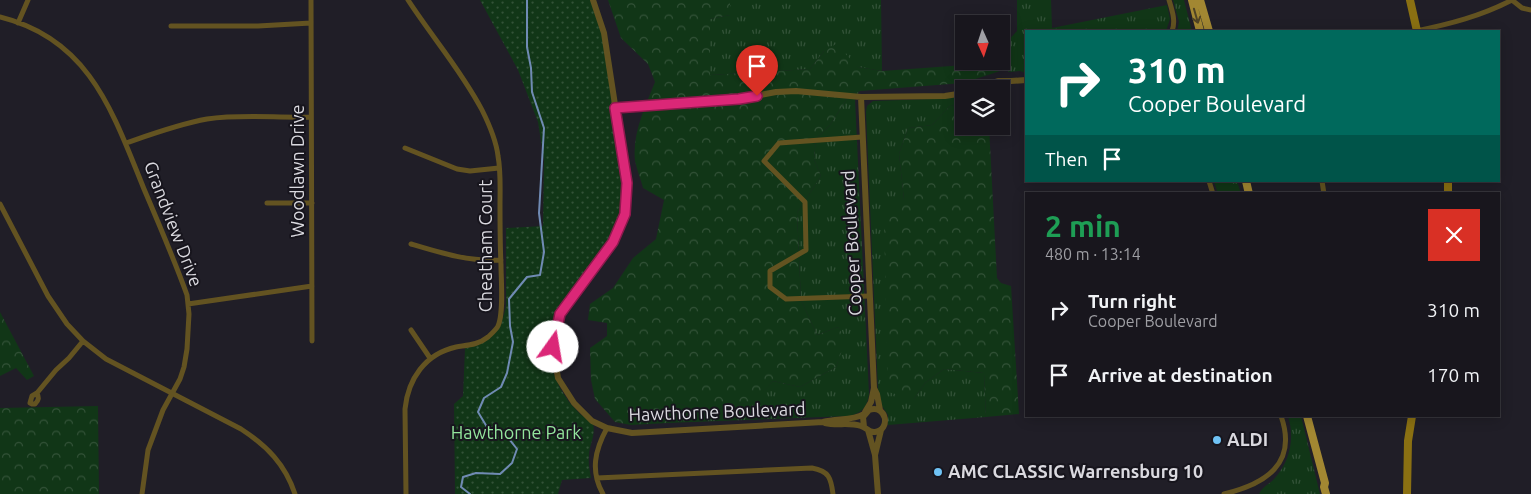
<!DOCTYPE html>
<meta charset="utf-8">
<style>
body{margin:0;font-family:Ubuntu,sans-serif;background:#211f26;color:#f1f3f6;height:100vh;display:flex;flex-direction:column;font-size:19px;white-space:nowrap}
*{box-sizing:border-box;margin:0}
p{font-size:16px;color:#9f9fa4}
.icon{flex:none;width:28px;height:28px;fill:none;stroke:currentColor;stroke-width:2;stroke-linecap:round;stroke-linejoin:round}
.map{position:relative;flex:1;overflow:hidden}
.details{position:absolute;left:1025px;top:192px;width:475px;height:225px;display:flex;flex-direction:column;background:#18161d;border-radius:0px;box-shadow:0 2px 12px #0003,0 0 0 1px #36353b}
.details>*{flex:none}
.hud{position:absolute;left:1025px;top:30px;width:475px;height:152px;border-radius:0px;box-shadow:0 2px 12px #0003,0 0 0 1px #36353b;background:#00695c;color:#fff;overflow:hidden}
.needle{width:32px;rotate:177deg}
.buttons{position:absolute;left:955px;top:15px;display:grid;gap:10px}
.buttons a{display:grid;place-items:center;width:55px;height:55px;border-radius:0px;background:#18161d;box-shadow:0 2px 12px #0003,0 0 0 1px #36353b;font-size:25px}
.pin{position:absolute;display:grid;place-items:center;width:42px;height:42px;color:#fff;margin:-51px -21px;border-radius:50% 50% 50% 0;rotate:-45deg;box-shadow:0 0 5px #0007}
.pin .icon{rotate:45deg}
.me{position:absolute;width:55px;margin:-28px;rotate:13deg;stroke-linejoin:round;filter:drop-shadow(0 0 4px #0008)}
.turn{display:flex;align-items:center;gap:18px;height:105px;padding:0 20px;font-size:22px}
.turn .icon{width:65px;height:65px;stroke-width:2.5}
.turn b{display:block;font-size:35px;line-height:42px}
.then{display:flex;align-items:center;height:48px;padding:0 20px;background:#0003;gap:10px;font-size:19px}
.round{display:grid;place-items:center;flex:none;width:52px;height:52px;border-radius:0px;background:#211f26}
.summary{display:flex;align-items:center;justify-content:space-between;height:85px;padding:0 20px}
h1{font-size:30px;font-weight:700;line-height:38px;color:#1e9e55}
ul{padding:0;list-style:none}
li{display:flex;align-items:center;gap:15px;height:65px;padding:0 20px}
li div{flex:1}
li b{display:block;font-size:19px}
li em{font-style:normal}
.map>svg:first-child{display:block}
</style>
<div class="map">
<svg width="1531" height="494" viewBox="0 0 1531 494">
<defs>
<pattern id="grass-tufts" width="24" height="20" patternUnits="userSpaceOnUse" patternTransform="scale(1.25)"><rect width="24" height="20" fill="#113617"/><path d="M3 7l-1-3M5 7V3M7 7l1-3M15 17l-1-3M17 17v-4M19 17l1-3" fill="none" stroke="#335238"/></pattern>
<pattern id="forest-crowns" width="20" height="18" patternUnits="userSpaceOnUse" patternTransform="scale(1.25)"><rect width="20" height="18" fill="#113617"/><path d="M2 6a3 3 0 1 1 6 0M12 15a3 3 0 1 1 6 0" fill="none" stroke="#335238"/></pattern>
<pattern id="park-dots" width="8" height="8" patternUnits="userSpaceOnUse" patternTransform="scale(1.25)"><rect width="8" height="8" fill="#113617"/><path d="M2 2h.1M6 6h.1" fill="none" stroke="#335238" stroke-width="1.8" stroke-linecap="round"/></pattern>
</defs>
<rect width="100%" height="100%" fill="#201e27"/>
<path fill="url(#grass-tufts)" d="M730,0H881L882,71L858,67L824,51L810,69L710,75V19L730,15Z
M1017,0H1051L1052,28L1167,5L1170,19L1166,31H1026V73L1020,71L1009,72L1006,69L988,75L979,64L988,61H1001V48L1017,31Z
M1173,0H1184L1192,31H1177L1179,22Z
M860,91L857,94L855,99L869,394C867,407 863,412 850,416L667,423L678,403L703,413L756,400L773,381L800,387L836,367L845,339L838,327L817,335L801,300L797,213L821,176L814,159L816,139L830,125L850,94Z
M964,95V104L950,106L932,125L908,128L899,154L904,200L914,399L925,383L944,369L984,373L986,417L888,425V415L882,406L878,390L866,112L867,106L873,101L931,99Z
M1214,181H1237L1241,194H1218Z
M1288,416H1301L1320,494H1259C1263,486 1270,484 1275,478C1290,461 1295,438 1288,416Z"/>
<path fill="url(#forest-crowns)" d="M608,0H730V15L710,19V75L810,69L824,51L836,44L858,67L882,71L979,64L988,75L963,83L860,91L850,94L830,125L816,139L814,159L821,176L797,213L801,300L817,335L838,327L846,339L836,367L800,387L773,381L757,400L703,413L678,403L667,423L631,425L615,422L595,399L591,380L590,348L607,336V323L588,320L590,304L613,288L633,258L656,239L664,200L643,188C641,180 637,170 635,161C632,134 645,107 655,82L648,64L621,38Z
M964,104V126H989L997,278L1001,283L1011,286L1019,414L986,417L984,373L944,369L925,383L914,399L888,392L884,224L890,207L904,200L899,154L908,128L932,125L950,106Z
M0,312L34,376L27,380L16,368L0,376Z
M98,406L99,494H0V408Z"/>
<path fill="url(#park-dots)" d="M480,0H592L604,41L625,194L621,221L614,234L603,251L560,305L553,321L550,339V356L553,372L560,388L569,402L580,414L593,423C596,437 589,444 589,456C588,464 590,471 591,478L562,480L558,494H455L454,404L463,396L465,348C491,344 502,330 506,305V228L543,226L544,160L538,122L518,70Z"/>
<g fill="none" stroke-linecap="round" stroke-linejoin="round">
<path stroke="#708bb4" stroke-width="2" d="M470,494L461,487L463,477L476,473L500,474L512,463L517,449L502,430L487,427L478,412L484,398L501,387L507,373L513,342L510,326L509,299L527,277L540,275L544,252L539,213L544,128L532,92L531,68L527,47V0"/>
<path stroke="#635321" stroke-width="5" d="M311,0L312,341
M1169,0C1172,10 1176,21 1172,31
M0,17C90,39 113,113 144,189C159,224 174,259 187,295L189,314L187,349L184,367L180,379L163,410L148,450L142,494
M18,23L28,0
M171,26H258L311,23
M1416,31C1450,24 1481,16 1512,0L1522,8L1531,10
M862,137L779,143L764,161L805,202L806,250L770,271V287L786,299L869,296
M126,143C152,134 179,124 207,119C241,114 276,118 310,117
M405,148L457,169L470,171L499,168
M1209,181L1213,194
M1322,181L1324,194
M267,203H312
M0,204L48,296L67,324L83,341L106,359L241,429C267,446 285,464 295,494
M411,244C441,253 470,262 501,260
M188,304L312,286
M411,330L430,358
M37,393C39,398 39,400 35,404H32L30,403L32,396L37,393L56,370L69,358L83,341
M597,478L812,468C829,471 831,478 833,494
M406,494L405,409C408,379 425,354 456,347C468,345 478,345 488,337C491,334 496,330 498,326C504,313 501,280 501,265C500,245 500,225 500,205C500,189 501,172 498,156C496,139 489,124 482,110C461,70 432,37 408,0
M603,494C590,471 595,450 607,428
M1224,494C1265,484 1298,464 1281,416"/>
<path stroke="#635321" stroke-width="6" d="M593,0L604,33L627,183L625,214L613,242L560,314L553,347L558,378L574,403L592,421L607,428L632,433L823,422C837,418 852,421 864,414
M974,89L998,81H1011L1026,80
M861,97L874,388L877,394L880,410
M615,108L739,99L776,92L796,91L861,97L945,96L964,93
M865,412L871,402L874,388
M825,423C837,426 849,422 861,426C866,427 869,433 875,432C891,430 887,404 869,410L863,417L864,427
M868,430L875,455L878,494
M875,455L881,430"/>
<path stroke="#8a7012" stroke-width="8" d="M1410,0L1417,31
M1448,181V194
M1407,494L1408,441L1412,416"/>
<path stroke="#a28732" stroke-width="8" d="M1192,0L1200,31
M1200,0L1209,31
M1246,181L1249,194
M1307,416L1325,483L1324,487L1326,494"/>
</g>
<defs><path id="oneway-shaft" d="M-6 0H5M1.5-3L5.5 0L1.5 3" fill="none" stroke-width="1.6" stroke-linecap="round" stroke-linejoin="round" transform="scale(1.25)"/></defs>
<use stroke="#4f4325" href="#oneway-shaft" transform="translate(1196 16) rotate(74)"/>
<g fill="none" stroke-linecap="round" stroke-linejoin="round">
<defs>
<path id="route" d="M553,347L560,314L613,242L625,214L627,183L615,108L739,99L757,96"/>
</defs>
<use href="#route" stroke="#8e194d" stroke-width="12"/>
<use href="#route" stroke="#db2777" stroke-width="9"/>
</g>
<g fill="#6fc2f4" stroke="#17151d" stroke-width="2">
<circle cx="1217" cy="440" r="5"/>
<circle cx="938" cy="472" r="5"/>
</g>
<g text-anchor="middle" stroke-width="4" stroke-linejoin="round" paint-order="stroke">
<g font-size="18" fill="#dad9df" stroke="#17151d">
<text transform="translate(298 171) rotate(-90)" y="6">Woodlawn Drive</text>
<text transform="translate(173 224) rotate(69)" y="6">Grandview Drive</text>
<text transform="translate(852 243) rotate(-93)" y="6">Cooper Boulevard</text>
<text transform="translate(486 246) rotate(-90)" y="6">Cheatham Court</text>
<text transform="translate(717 412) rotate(-2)" y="6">Hawthorne Boulevard</text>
</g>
<g font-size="18" fill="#93e59c" stroke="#17151d">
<text x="516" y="439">Hawthorne Park</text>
</g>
<g font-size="18" font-weight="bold" fill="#dad9df" stroke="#17151d" text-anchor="start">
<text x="1227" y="446">ALDI</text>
<text x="948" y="478">AMC CLASSIC Warrensburg 10</text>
</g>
</g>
</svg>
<div class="buttons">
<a><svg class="needle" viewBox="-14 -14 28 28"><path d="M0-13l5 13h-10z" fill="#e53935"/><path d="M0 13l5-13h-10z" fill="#9f9fa4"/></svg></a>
<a><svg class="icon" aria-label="layers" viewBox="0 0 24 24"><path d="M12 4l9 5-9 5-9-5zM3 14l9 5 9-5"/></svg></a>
</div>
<div class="pin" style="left:757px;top:96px;background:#d93025"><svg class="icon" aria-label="arrive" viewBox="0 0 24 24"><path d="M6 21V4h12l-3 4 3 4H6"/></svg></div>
<svg class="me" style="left:553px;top:347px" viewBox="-20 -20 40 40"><circle r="19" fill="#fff"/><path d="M0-13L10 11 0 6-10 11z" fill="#db2777"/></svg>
<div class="hud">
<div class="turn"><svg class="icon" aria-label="right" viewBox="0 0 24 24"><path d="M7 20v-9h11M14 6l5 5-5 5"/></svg><div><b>310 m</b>Cooper Boulevard</div></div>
<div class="then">Then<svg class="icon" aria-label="arrive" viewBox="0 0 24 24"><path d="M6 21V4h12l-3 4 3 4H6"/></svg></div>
</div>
<section class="details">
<div class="summary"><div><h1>2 min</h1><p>480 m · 13:14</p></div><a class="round" style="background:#d93025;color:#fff"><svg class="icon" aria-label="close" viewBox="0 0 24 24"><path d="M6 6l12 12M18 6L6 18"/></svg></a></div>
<ul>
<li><svg class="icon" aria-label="right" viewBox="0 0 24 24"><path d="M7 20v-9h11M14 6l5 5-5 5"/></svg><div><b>Turn right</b><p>Cooper Boulevard</p></div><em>310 m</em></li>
<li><svg class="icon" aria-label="arrive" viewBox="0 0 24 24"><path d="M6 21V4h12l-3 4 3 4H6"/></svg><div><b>Arrive at destination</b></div><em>170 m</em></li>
</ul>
</section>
</div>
